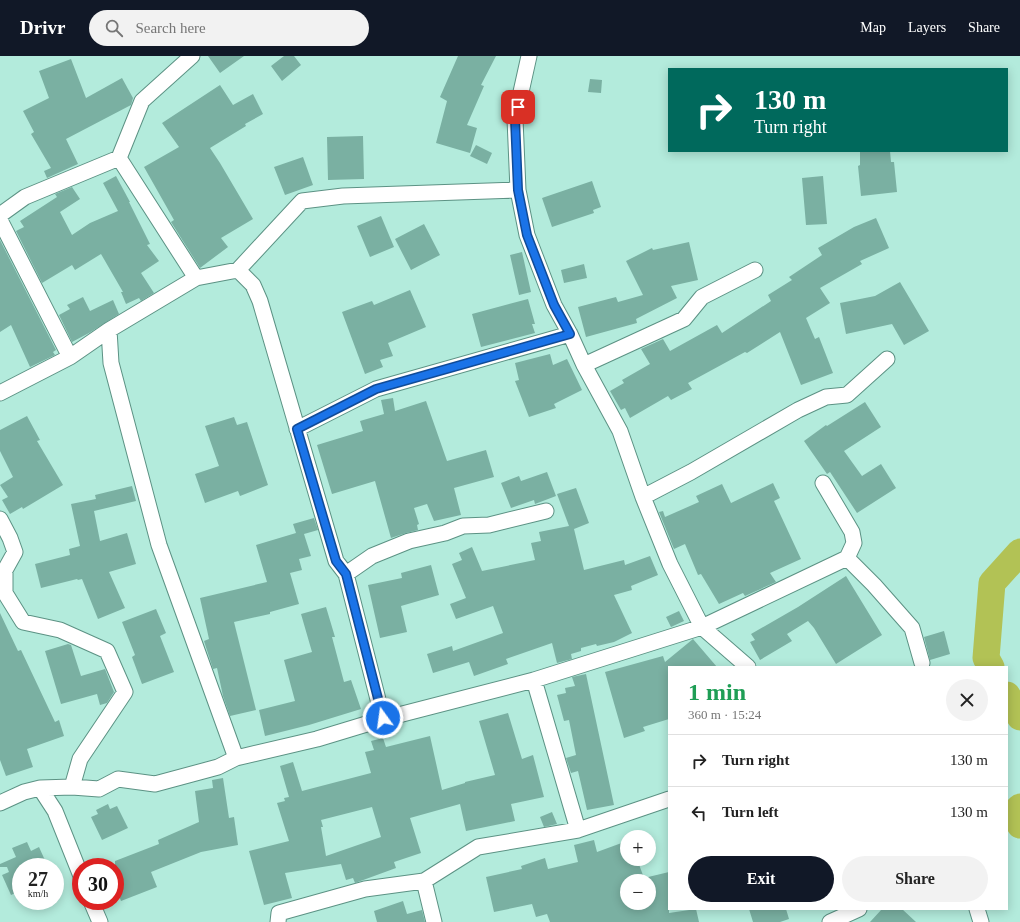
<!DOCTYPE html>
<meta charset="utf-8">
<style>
body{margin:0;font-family:"Times New Roman",serif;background:#f2f2f2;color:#222;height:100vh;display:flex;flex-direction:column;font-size:15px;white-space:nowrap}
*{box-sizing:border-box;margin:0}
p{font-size:13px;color:#767676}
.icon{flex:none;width:22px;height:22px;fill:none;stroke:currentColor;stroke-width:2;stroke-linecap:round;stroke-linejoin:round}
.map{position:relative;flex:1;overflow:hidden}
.sheet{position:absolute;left:668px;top:610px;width:340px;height:244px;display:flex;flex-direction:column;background:#fff;border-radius:0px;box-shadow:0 2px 10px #0003}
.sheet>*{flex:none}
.banner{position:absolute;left:668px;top:12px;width:340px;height:84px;border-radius:0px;box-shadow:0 2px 10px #0003;background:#00695c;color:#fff;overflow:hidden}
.buttons{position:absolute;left:620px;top:774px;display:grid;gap:8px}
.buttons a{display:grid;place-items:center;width:36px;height:36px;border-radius:50%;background:#fff;box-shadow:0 2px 10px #0003;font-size:20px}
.speed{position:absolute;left:12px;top:802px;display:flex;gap:8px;font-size:20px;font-weight:700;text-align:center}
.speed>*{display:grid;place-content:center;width:52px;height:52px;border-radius:50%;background:#fff;box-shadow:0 2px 10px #0003;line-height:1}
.speed small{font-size:10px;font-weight:400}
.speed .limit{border:6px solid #d22;background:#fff;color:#111}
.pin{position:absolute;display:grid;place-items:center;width:34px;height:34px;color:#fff;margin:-17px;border-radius:8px;box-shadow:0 2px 6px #0006}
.me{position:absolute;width:44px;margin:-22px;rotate:346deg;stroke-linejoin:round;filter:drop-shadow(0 0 3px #0008)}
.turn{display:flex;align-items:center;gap:14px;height:84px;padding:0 20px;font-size:18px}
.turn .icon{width:52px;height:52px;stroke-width:2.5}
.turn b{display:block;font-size:28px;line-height:34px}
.round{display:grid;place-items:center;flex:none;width:42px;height:42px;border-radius:21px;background:#f2f2f2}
.headline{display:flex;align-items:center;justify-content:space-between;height:68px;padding:0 20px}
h1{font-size:24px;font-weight:700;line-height:30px;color:#1e9e55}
.primary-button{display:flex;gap:8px;margin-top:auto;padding:8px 20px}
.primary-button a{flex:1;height:46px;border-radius:24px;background:#111827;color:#fff;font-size:16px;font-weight:700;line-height:46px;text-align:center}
.primary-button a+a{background:#f2f2f2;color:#222}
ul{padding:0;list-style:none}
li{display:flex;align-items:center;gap:12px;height:52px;padding:0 20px;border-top:1px solid #e0e0e0}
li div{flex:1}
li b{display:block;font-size:15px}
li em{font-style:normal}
header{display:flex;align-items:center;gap:24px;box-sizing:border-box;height:56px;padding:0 20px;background:#111827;color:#fff}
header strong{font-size:19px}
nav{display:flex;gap:22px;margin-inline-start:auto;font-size:14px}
.search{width:280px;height:36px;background:#f2f2f2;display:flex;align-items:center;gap:10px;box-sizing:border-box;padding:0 14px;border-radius:22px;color:#767676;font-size:15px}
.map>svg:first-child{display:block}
</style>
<header>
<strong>Drivr</strong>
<div class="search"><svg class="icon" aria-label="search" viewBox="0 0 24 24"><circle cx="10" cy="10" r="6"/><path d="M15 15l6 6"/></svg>Search here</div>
<nav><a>Map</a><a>Layers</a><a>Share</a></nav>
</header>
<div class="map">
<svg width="1020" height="866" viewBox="0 0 1020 866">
<rect width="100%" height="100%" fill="#b3ebdc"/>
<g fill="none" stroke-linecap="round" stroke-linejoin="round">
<path stroke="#b2c255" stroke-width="27" d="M991,611L986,602L992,527L1020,496
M1007,639L1020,661
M1020,751L1014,757L1020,769"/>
</g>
<path fill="#7ab0a2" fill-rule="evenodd" d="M208,0H244L220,17Z
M284,0H294L301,9L282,25L271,10Z
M458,0H496L481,29L484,30L467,69L477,72L470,97L436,87L447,45L440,41Z
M71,3L86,42L122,22L133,42L131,49L66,83L78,108L47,122L44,115L51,112L31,78L34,76L23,55L49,42L39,15Z
M590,23L602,24L601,37L588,36Z
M220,29L233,49L253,38L263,58L245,68L246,70L210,92L220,107L253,163L221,182L228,191L200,212L171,166L174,164L144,111L179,91L162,67Z
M363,80L364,123L328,124L327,81Z
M476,89L492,97L487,108L470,100Z
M860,95H890L891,106H894L897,136L861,140L858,110L860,109Z
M303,101L313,129L285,139L274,111Z
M116,120L130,146H129L150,188L147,189L159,205L141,217L154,237L141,245L139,242L126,248L121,236H123L101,198L75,214L72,209L42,227L16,175L24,171L20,165L57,141L55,138L72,131L80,143L60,156L72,179L90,167L118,155L103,127Z
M823,120L827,168L806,169L802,122Z
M592,125L601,151L593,154L594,157L552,171L542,142Z
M381,160L394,191L370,201L357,170Z
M876,162L889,192L860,205L862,208L820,232L830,247L806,262L815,283L819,281L833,317L801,329L780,276L747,297L745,296L688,327L692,333L671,344L668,340L630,362L625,352L621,354L610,335L624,327L622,324L650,308L641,293L663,283L670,295L717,269L722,277L771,245L768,239L792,224L789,221L822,199L818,192L854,171Z
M424,168L440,199L411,214L395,183Z
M0,184L56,294L53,296L55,299L30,311L11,269L0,276Z
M689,186L698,224L671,230L677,242L636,263L637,267L586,281L578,251L616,241L618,246L643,239L626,205L652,192L653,194Z
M522,196L531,236L519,239L510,199Z
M584,208L587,222L564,227L561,214Z
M900,226L929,275L904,289L892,268L846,278L840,247L875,240Z
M410,234L426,271L388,287L393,300L380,304L383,311L365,318L342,256L372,245L374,249Z
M83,241L90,255L113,244L119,258L89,277L72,286L59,259L70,253L67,249Z
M528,243L535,268H532L535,277L481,291L472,258Z
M550,298L553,309L567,303L582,334L554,348L556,352L529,361L515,325L519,324L515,307Z
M393,342L395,355L426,345L447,405L486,394L494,421L454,432L461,459L434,465L427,448L414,452L419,468L417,469L418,474L406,477L391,482L375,425L332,438L317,389L363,375L360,365L384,358L381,344Z
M865,346L881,371L844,395L862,420L881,408L896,432L857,457L830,416L827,418L804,385L826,369L827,370Z
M27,360L40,384L37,385L63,429L23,453L22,451L10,458L2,444L8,441L0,429L13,421L0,395V374Z
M234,361L237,369L247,366L268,429L240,440L238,435L205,447L195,418L219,410L205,370Z
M547,416L556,440L535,448L534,444L511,452L501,427L519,420L521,425Z
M773,427L780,442L774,445L801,503L770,517L776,526L745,540L743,537L719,548L701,518L698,519L685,488L674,493L659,456L663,455L665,461L699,446L696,440L722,428L731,447Z
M132,430L136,445L94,455L100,485L127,477L136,508L109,516L125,552L98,563L82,523L78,524L77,523L41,532L35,508L70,499L69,493L80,490L71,448L96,443L95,439Z
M576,432L589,467L574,473L584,514L624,504L625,509L650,500L658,519L631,530L632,534L614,539L632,577L614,586L597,590L596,588L581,592V595L571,598L572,603L557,607L552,587L506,603L508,608L474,620L469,606L433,617L427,598L452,590L453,595L503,577L493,550L456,563L450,548L466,542L452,508L462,504L459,497L472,491L482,515L535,504L531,487L541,485L539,476L569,470L557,438Z
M314,462L318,474L304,478L311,500L299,503L302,514L290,517L299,548L270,556V558L234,566L256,654L230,660L223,640L217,612L213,613L204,585L209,583L200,542L267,526L256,489L296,477L293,468Z
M431,509L439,539L401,550L407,576L380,582L368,529L402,522L401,517Z
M846,520L882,579L836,608L814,572L808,565L787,578L792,585L760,604L750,586L755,584L751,578L798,551Z
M326,551L335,581H332L344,626L351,624L361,653L309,669L265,680L259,654L295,645L284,604L312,596L301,558Z
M156,553L166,577L160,580L174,616L142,628L132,601L135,599L122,566Z
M679,555L684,565L671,571L666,561Z
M0,557L18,595L21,594L55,666L59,664L64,680L27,693L33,711L6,720L0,704Z
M944,575L950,598L930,604L924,581Z
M693,583L717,611H669V663L643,671L645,675L624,682L605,616L663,600L665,606Z
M68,588L71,589L81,620L105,613L114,636L107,647L100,649L97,638L61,648L45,595Z
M586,618L614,749L587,754L578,715L571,717L566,702L576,699L569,664L564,665L557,639L566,637L565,632L575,630L572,621Z
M508,657L522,703L533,699L544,741L511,748L515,765L466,775L460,748L410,762L421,797L394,806L396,812L355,827L353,822L346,824L341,808L285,817L292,842L264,849L249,795L289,785L277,747L285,745L284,742L289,741L280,710L293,706L302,735L371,717L365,696L374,694L371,685L383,682L386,691L430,680L442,734L465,727V726L495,719L479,665ZM372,751L381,781L326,800L321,771H323L321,764Z
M223,722L229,762L234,761L238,789L201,796L151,816L157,831L121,845L115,829V805L159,788L158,784L199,766L195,735L213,732L212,724Z
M108,748L110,753L117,750L128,772L102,784L91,761L98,758L96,754Z
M552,756L557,768L544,771L540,761Z
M594,784L597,796L627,785V803H637L644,822L669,816V857L696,853L699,866H550L547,858L536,861L532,848L494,856L486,821L522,813L521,810L545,802L548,813L578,806L574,789ZM627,825H649V847H627Z
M27,786L31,795L39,791L48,811H21V843L18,836L11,839L2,819L9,816L7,811H0V808L16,801L12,792Z
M403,845L407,858L422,854L425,866H377L374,855Z
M749,853H786L789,863L780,866H753Z
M882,853H902L916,866H870Z"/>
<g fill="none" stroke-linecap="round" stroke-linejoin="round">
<defs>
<path id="street" d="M529,0L515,63L518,134L527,179L554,249L570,278L584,309L620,375L643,441L670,508L702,571L748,611
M119,102L196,222
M0,159L25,141L119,102L142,45L192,0
M0,164L70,301
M109,274L111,307L159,489L236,702
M584,309L684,263L702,241L755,214
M0,337L70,301L109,274L196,222L238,214L302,145L343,140L518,134
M297,373L376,333L570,278
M823,427L852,476L854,487L847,502L874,529L912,572L922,607
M643,441L691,416L798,354L826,341L847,339L887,303
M0,463L10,482L15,496L5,514V537L23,566L60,574L107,595L125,636L80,703L72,731
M346,518L372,500L409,485L445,477L463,470L489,469L546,455
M383,663L534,624
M40,732L55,755L81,820
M0,747L24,736L40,732L72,731L99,733L118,723L155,728L218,711L236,702L317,683L383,663L346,518L336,505L260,245L253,229L238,214
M578,774L534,624L702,571L847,502
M424,825L434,866
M91,845L100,866
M977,853L981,866
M278,866L279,857L365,833L424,825L478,791L578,774L669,743
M830,866L859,853"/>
</defs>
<use href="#street" stroke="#5c9284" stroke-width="17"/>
<use href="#street" stroke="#fff" stroke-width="15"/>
</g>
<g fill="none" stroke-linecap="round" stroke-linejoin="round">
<defs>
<path id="route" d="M383,662L346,518L336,505L297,373L376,333L570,278L554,249L527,179L518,134L515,63L518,51"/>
</defs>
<use href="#route" stroke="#114b97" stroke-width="10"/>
<use href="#route" stroke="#1a73e8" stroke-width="7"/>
</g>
</svg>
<div class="buttons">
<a>+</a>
<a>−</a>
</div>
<div class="speed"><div>27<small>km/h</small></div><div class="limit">30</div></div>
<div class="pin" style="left:518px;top:51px;background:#d93025"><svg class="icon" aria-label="arrive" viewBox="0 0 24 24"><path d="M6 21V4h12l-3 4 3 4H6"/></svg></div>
<svg class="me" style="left:383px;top:662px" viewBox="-20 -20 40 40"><circle r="17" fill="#1a73e8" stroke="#fff" stroke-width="3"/><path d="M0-11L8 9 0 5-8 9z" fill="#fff"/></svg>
<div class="banner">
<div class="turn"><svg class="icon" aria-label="right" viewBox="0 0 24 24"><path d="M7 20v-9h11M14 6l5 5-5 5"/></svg><div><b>130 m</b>Turn right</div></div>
</div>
<section class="sheet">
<div class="headline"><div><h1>1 min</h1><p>360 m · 15:24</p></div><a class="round"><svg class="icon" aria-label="close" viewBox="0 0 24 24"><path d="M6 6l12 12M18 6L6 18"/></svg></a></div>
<ul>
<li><svg class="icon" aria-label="right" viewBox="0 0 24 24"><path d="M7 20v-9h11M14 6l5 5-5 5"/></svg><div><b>Turn right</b></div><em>130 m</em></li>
<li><svg class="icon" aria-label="left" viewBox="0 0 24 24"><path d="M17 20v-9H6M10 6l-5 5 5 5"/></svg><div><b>Turn left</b></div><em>130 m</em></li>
</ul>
<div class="primary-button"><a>Exit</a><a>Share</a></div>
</section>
</div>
